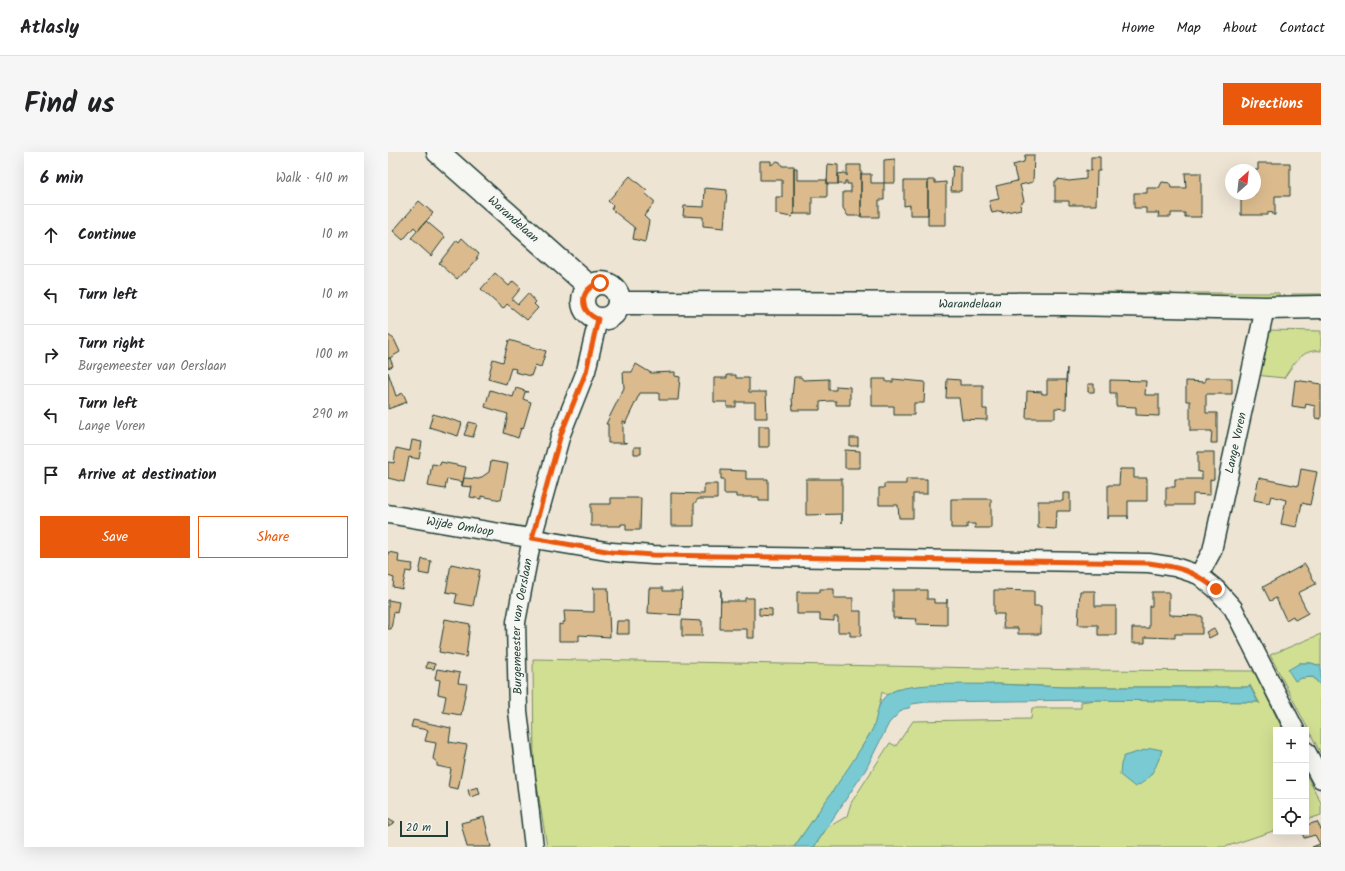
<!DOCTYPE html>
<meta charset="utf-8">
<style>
:root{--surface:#fff;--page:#f6f6f6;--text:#202124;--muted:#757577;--line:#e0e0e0;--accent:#ea580c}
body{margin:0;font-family:Kalam,sans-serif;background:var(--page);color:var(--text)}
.controls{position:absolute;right:12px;bottom:12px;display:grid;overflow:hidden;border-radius:0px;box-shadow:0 4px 16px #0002}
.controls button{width:36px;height:36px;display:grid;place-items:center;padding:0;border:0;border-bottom:1px solid var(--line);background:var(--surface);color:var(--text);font:20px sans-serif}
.compass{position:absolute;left:837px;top:12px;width:36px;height:36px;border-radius:50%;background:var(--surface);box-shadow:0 4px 16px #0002;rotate:27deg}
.scale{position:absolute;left:12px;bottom:10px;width:48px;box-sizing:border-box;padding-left:4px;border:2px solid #1f3d34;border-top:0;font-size:11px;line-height:14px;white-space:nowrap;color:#1f3d34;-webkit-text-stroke:3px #f6f6f2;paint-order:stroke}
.stop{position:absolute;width:12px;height:12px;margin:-9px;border:3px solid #ea580c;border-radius:50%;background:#fff}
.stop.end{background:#ea580c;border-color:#fff;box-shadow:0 1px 4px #0008}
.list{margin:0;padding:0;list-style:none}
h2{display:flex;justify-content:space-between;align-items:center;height:52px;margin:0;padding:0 16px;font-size:17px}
h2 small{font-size:13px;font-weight:400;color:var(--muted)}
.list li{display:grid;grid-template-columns:26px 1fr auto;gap:12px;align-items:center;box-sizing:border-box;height:60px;padding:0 16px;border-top:1px solid var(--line)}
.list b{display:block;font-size:15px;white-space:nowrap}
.list p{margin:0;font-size:13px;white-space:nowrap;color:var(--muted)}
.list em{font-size:13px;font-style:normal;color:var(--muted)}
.actions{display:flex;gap:8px;padding:12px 16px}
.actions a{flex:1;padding:9px 0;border:1px solid var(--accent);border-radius:0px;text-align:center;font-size:14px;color:var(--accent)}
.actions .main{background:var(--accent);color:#fff}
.icon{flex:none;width:22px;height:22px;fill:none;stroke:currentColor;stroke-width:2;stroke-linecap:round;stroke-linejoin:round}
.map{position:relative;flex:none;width:933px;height:695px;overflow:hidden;border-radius:0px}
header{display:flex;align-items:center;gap:24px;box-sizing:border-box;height:56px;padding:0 20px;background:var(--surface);border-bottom:1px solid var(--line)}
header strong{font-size:19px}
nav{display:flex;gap:22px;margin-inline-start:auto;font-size:14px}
.intro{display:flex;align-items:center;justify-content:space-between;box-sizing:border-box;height:96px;padding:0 24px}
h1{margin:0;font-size:28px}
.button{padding:10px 18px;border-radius:0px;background:var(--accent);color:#fff;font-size:14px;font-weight:700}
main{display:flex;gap:24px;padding:0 24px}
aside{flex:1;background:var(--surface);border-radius:0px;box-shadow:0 4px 16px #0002}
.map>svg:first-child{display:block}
</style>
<header>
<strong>Atlasly</strong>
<nav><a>Home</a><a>Map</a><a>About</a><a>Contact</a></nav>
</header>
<div class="intro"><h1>Find us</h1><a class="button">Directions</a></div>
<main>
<aside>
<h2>6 min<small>Walk · 410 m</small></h2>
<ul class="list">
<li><svg class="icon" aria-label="ahead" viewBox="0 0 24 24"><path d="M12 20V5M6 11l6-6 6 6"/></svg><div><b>Continue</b></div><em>10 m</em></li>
<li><svg class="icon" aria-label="left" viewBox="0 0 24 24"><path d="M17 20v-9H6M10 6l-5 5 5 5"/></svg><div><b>Turn left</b></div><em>10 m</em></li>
<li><svg class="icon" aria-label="right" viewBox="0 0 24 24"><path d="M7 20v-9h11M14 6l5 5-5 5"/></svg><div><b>Turn right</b><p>Burgemeester van Oerslaan</p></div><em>100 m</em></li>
<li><svg class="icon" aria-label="left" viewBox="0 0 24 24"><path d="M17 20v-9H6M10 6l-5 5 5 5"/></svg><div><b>Turn left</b><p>Lange Voren</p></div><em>290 m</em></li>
<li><svg class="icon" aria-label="arrive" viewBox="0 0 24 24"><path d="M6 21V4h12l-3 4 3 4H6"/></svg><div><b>Arrive at destination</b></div></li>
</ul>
<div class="actions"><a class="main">Save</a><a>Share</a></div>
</aside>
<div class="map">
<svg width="933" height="695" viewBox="0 0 933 695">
<rect width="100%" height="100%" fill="#eee4d4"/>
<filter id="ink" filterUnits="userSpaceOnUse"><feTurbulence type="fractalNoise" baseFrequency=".025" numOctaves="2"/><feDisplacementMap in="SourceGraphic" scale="8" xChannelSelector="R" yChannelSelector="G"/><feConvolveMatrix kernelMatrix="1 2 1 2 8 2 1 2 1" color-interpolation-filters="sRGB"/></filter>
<g filter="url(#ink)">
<path fill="#d1df93" stroke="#788e64" d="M 710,140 L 784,141 L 784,146 L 711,146 Z
M 799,141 L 891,141 L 891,147 L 799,146 Z
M 904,142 L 933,142 L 933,150 L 904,148 Z
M 878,178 L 933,179 L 933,199 C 914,196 905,213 896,226 L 867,223 Z
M 933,482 L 933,514 L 923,511 L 911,511 L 914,526 L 925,525 L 933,534 L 933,602 L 882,503 Z
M 145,507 L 694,518 L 866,519 L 895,578 L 888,578 L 888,678 L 837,695 L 426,695 L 439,676 L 459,664 L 463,651 L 502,591 L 508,594 L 525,569 L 643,567 L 644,556 L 693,556 L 693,550 L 707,548 L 870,550 L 872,552 L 862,533 L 862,535 L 676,535 L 609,532 L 508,538 L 499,543 L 494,540 L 487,573 L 464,612 L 406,695 L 159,695 L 146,615 Z
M 918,622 L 933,651 L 933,663 L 918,668 Z"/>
<path fill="#79cad3" stroke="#559293" d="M 912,511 L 923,511 L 933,514 L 933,534 L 925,525 L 914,526 L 907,529 L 900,518 Z
M 609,532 L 676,535 L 862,535 L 870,550 L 707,548 L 538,550 L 524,552 L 521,556 L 515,557 L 501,571 L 478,617 L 426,695 L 406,695 C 432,657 459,620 483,580 C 490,569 487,551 500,542 C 518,529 584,533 609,532 Z
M 764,596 L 774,598 C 769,614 763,628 747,635 L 732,623 L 733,612 L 736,604 Z"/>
<path fill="#dbbb8e" stroke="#1f3d34" d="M 637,3 L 646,3 L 645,30 L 632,33 L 636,49 L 632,52 L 633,57 L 614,61 L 614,59 L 604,61 L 601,49 L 611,47 L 608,34 L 629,29 L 625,13 L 636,10 Z
M 703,5 L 712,5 L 712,19 L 709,19 L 708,53 L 681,53 L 681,49 L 667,49 L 667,29 L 670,29 L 670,27 L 681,29 L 698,27 L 698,18 L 703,19 Z
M 507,7 L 507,31 L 496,31 L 496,8 Z
M 372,9 L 383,9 L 383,13 L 389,9 L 392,10 L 394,14 L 406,14 L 406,62 L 403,65 L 388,62 L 388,45 L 394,45 L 394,28 L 372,28 Z
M 870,11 L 902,11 L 902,44 L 887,44 L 887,63 L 885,63 L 885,61 L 880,60 L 880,63 L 853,63 L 853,43 L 867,42 L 867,18 L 870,18 Z
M 440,12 L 450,13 L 450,32 L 439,32 Z
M 459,13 L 473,13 L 473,64 L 460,64 L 455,56 L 455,40 L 463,40 L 463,32 L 459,32 L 459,29 L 457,29 L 457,32 L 450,32 L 450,22 L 457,21 L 459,24 Z
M 565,14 L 573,15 L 573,39 L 563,39 Z
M 406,16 L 409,16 L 409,28 L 439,28 L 439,45 L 424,45 L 424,62 L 406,62 Z
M 797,21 L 813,21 L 813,65 L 797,65 L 797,61 L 783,61 L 783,65 L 770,65 L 771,61 L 758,61 L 758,56 L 746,56 L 746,41 L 759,41 L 759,36 L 771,36 L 774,30 L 782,31 L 783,36 L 798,36 Z
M 473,22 L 483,22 L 483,31 L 496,31 L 496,48 L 491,48 L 491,65 L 473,65 Z
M 242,24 L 259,39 L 257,41 L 267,50 L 256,64 L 261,69 L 257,90 L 245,87 L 247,76 L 223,57 L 225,54 L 220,49 Z
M 540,28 L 547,28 L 547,31 L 558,30 L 558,73 L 540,73 Z
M 516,29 L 540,29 L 540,63 L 522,63 L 522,53 L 516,54 Z
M 317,36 L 339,38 L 336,76 L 315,74 L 315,65 L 295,64 L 296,54 L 316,55 Z
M 31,49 L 45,61 L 30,79 L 26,75 L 15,88 L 5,79 Z
M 38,69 L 57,85 L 43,104 L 23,86 Z
M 74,86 L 91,102 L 88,106 L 90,106 L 77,121 L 76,119 L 69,127 L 51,111 L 69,88 L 71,90 Z
M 107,121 L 121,134 L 125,129 L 133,136 L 124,147 L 130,152 L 140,141 L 148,150 L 146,152 L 150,156 L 139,168 L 119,152 L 115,157 L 93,137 Z
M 0,183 L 6,187 L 12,200 L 0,207 Z
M 121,188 L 158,199 L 153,215 L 147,213 L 143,224 L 127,220 L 128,217 L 123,216 L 118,232 L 100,227 L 105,207 L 115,210 Z
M 2,206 L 5,214 L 0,216 L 0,207 Z
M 248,212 L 263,221 L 287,220 L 287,224 L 292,225 L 290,248 L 271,248 L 271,241 L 252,241 L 237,272 L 238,270 L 235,269 L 235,290 L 239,291 L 220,291 L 220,272 L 218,272 L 236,236 L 235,220 L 244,220 Z
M 679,216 L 678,257 L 667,256 L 667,266 L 638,266 L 639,239 L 654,240 L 654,242 L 659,242 L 659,228 L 678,228 Z
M 0,220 L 8,244 L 15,241 L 19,250 L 0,257 Z
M 339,223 L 348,223 L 348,226 L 361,226 L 361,240 L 378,240 L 379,266 L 367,266 L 367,250 L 348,250 L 348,255 L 339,255 L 339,250 L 326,250 L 326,226 L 339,226 Z
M 406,225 L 413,225 L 415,228 L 441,227 L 441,238 L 448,238 L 448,234 L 462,235 L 462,253 L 448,253 L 448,249 L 441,249 L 432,250 L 432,258 L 405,258 L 404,246 Z
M 817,226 L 844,226 L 844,242 L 818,242 L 818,261 L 829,261 L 829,291 L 823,291 L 824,279 L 802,279 L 802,249 L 798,249 L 798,229 L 817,230 Z
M 484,227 L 498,227 L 498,230 L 505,230 L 505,227 L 537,230 L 536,251 L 526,251 L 526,263 L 506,263 L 506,254 L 484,254 Z
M 559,227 L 572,228 L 572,233 L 595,233 L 595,257 L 599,257 L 599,268 L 574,267 L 571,246 L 558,246 Z
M 722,228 L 758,229 L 757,243 L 771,243 L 771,264 L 748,263 L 748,255 L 728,254 L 728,241 L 722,241 Z
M 907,228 L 933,232 L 933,267 L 927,266 L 927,254 L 918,252 L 917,256 L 904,254 Z
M 700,232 L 706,232 L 706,240 L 700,240 Z
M 128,236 L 140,240 L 137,240 L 135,247 L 143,250 L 135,277 L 133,276 L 130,286 L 116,281 L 120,262 L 97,255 L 102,238 L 125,245 Z
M 45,262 L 74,271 L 70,284 L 41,275 Z
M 81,270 L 89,272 L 85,285 L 76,283 Z
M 371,274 L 381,274 L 381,295 L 371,295 Z
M 462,286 L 470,286 L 470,294 L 462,294 Z
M 24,288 L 34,290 L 31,307 L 21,305 L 16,330 L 0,326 L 0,310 L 6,311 L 8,296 L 22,299 Z
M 246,295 L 253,295 L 253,302 L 246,302 Z
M 457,298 L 472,299 L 472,316 L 457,316 Z
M 810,300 L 826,300 L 826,327 L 822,328 L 822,343 L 805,342 L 805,353 L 778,353 L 778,335 L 787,335 L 787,327 L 814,327 L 814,320 L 810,320 Z
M 103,309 L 120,312 L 113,348 L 93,344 L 93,347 L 82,345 L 84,335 L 74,334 L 76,326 L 91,327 L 101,320 Z
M 53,310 L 78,315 L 74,334 L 74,330 L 59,327 L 57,337 L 40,334 L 44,312 L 52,313 Z
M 732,317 L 746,317 L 746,326 L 759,326 L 759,349 L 740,349 L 740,367 L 740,364 L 721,364 L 720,367 L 720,333 L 731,333 Z
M 913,317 L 929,320 L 922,353 L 914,351 L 909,375 L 893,372 L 898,348 L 883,344 L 881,351 L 866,348 L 871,326 L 910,334 Z
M 333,318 L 358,319 L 358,327 L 380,327 L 380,349 L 371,349 L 371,345 L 348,345 L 348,342 L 336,342 L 336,327 L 333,327 Z
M 418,327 L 454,327 L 454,371 L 454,362 L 418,363 Z
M 518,327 L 539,327 L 539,342 L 525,342 L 525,366 L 511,366 L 510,353 L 491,353 L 491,336 L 496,336 L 496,332 L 518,332 Z
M 316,332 L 329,332 L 329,347 L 310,347 L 306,352 L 306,374 L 283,374 L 283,341 L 316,342 Z
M 675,341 L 682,341 L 682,359 L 669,359 L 668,377 L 650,376 L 650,349 L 675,349 Z
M 223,346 L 253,346 L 252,378 L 238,378 L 238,372 L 233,372 L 233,374 L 203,374 L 203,352 L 223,352 Z
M 563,347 L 603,347 L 603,376 L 587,376 L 587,372 L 579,372 L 579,376 L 563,376 Z
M 0,400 L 11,402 L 10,410 L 25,412 L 23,420 L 18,419 L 14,437 L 5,435 L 6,426 L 0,424 Z
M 34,407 L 43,409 L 41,423 L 31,421 Z
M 63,412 L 92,418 L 85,454 L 67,451 L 69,442 L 58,440 Z
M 917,412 L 928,432 L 910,441 L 920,461 L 907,468 L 905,464 L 898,468 L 888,446 L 882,449 L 875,435 Z
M 204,436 L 220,436 L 222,485 L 191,483 L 191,489 L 171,489 L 171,472 L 175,473 L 175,470 L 177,470 L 176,459 L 206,460 L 206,436 Z
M 261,436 L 275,436 L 275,439 L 294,439 L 294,436 L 293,463 L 260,461 Z
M 333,437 L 333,449 L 357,449 L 357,446 L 366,446 L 366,486 L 359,486 L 359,477 L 332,477 Z
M 432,437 L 446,437 L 446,446 L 465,446 L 465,459 L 473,459 L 473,484 L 462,484 L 462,480 L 450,480 L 450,465 L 446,465 L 446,469 L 432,468 L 432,462 L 409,462 L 409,440 L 432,440 Z
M 505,438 L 539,438 L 539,447 L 546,447 L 546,451 L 559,451 L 559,447 L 559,473 L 528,472 L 529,467 L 505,466 Z
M 606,438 L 646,439 L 646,454 L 653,454 L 653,482 L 630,482 L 630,476 L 615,476 L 616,462 L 606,462 Z
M 692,439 L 707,439 L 707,454 L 728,454 L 728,483 L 710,483 L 710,473 L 690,473 Z
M 764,440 L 781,440 L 781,463 L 814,464 L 814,482 L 787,482 L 787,486 L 757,485 L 757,491 L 744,491 L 744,476 L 761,476 L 761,454 L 764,454 Z
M 0,448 L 11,450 L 9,461 L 6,460 L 3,477 L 0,477 Z
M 371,456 L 384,457 L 384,464 L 371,463 Z
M 57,467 L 82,472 L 78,505 L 51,500 Z
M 294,468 L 314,469 L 314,484 L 294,484 Z
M 229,469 L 241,469 L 241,482 L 228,482 Z
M 826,476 L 829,482 L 821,486 L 818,480 Z
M 39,510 L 47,512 L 46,517 L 38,516 Z
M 49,517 L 72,521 L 70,531 L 79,532 L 73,563 L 55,560 L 58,544 L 50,542 L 52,528 L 47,527 Z
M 25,568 L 63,576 L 61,590 L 79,593 L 70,637 L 60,635 L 63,617 L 49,614 L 49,610 L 45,607 L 48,591 L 37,589 L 40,578 L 23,575 Z
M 90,635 L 92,642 L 82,645 L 80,638 Z
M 96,665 L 103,695 L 79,695 L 73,671 Z
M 0,667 L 7,671 L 0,675 Z
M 929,670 L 933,677 L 933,695 L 924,695 L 932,692 L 927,683 L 916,686 L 914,680 L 918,680 L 918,673 Z"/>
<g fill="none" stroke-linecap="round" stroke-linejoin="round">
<defs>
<g id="street">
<path id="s1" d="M 0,362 L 224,400 L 265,403 L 761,411 L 787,415 L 811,423 L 828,437 L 845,456 L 907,578"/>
<path id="s2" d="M 811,423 L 824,399 L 877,156"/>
<path d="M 918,599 L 933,627"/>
<path id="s3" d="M 146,695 L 130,559 L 128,470 L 144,386 L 173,282 L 198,219 L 210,167"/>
</g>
<g id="secondary">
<path id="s4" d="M 50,0 L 202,135"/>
<circle cx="213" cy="149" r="18"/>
<path id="s5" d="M 231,151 L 681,152 L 877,156 L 933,155"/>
</g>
</defs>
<use href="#street" stroke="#1f3d34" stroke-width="21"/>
<use href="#secondary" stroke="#1f3d34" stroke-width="25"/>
<use href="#street" stroke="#f6f6f2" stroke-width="18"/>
<use href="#secondary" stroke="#f6f6f2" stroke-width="22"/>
</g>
</g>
<g fill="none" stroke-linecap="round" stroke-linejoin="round" filter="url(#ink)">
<path stroke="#ea580c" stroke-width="5" d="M 212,131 C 191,136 190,160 210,167 L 198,220 L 173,282 L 144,386 L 224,400 L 265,403 L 761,411 C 791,415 804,418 828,437"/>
</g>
<g text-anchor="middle" stroke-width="3" stroke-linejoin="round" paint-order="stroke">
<g font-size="12" fill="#1f3d34" stroke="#f6f6f2">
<text dy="4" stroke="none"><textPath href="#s4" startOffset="101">Warandelaan</textPath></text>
<text dy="4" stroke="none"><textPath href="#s5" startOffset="351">Warandelaan</textPath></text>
<text dy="4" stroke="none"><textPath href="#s2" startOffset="138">Lange Voren</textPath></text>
<text dy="4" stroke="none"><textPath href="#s1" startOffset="73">Wijde Omloop</textPath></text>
<text dy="4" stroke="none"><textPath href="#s3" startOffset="222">Burgemeester van Oerslaan</textPath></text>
</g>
</g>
</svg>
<div class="controls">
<button>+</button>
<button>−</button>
<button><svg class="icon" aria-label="locate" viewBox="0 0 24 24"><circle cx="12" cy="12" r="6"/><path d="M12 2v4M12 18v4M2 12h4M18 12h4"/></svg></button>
</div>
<svg class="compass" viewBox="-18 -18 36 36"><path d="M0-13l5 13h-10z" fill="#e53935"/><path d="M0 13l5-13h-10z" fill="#757577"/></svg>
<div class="scale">20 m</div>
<div class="stop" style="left:212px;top:131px"></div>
<div class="stop end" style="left:828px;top:437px"></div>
</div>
</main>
